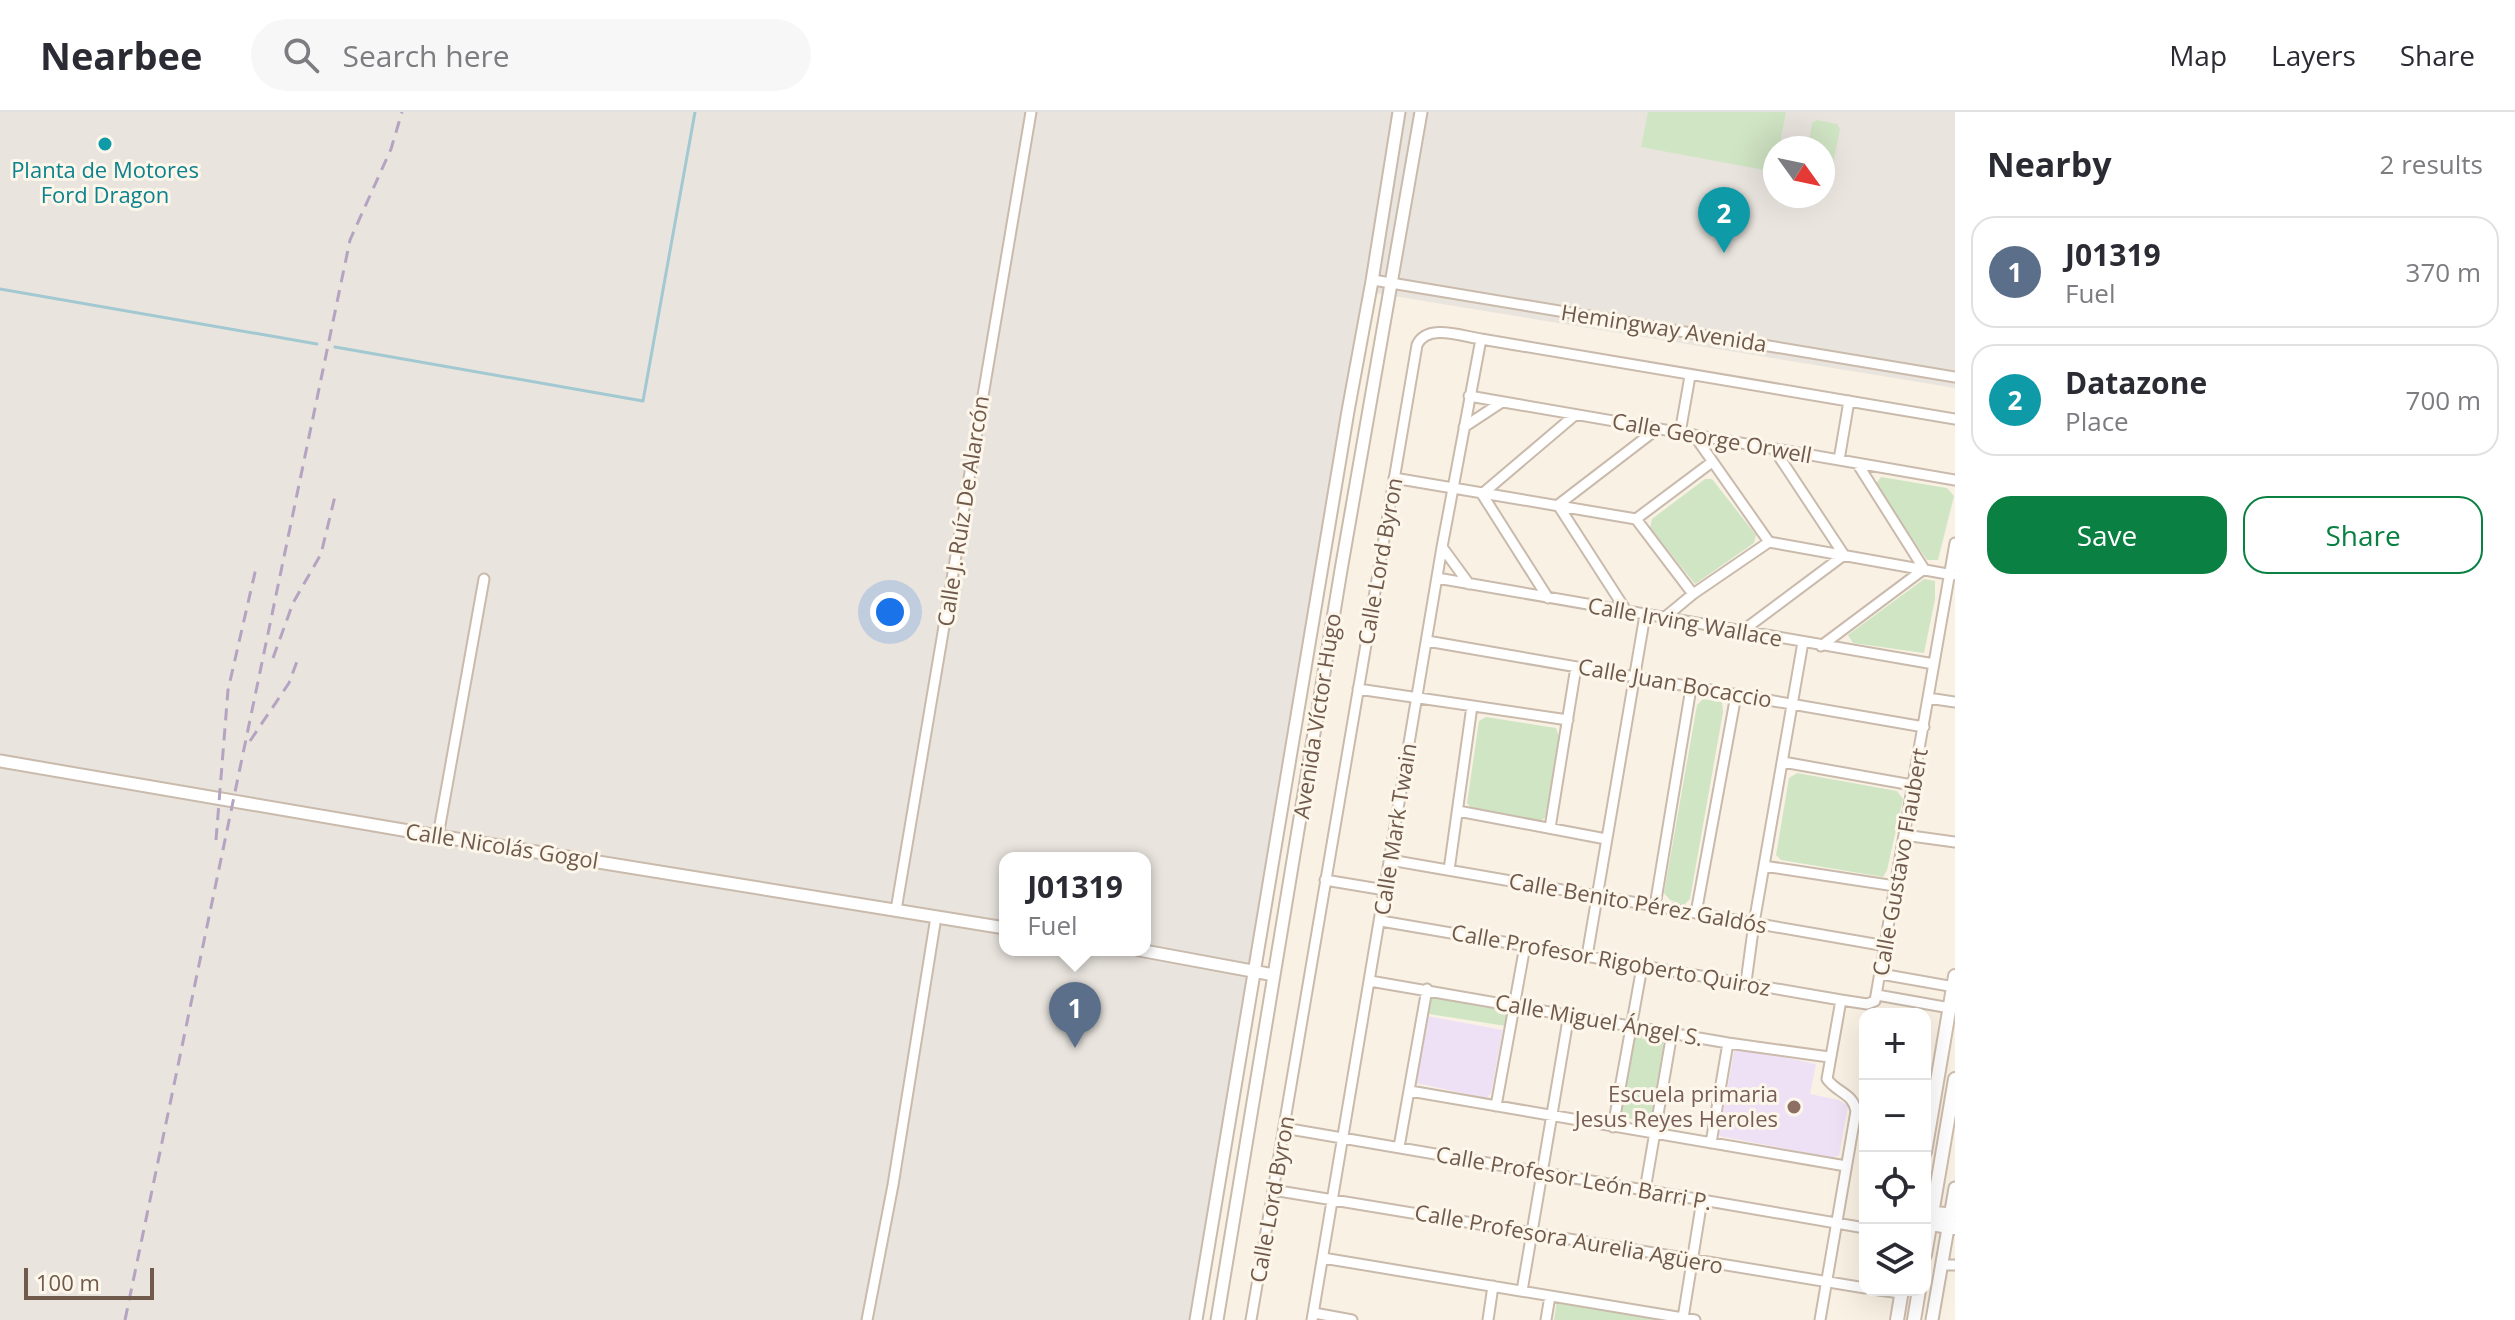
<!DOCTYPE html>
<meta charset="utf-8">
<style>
:root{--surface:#fff;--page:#f7f7f7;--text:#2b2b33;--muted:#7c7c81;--line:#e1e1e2;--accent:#0b8043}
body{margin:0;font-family:"Open Sans",sans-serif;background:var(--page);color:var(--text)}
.controls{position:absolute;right:24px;bottom:24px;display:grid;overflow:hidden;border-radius:16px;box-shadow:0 8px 32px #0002}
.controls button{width:72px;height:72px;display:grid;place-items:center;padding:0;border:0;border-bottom:2px solid var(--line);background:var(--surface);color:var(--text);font:40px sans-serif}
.compass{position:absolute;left:1763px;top:24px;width:72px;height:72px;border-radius:50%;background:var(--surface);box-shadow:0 8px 32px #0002;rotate:123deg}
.scale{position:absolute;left:24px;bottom:20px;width:130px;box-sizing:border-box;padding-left:8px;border:4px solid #6f5a4c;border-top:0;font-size:22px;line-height:28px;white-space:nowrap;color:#6f5a4c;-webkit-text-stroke:6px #fdf6ea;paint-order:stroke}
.you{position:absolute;left:890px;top:500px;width:28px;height:28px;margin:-20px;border:6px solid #fff;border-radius:50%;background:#1a73e8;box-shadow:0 0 0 12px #1a73e833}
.badge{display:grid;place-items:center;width:52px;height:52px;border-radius:50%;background:var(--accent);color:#fff;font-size:26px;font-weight:700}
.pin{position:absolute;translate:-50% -66px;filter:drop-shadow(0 2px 4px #0008)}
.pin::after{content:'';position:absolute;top:42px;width:28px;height:24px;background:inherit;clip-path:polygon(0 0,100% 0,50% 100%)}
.popup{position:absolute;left:999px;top:740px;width:152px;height:104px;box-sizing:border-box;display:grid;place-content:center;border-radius:16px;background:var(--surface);filter:drop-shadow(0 2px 6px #0005);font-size:26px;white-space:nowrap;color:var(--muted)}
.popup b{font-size:30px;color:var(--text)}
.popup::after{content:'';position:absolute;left:50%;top:100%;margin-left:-16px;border:16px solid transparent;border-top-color:var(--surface)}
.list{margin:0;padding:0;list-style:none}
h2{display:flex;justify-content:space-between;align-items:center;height:104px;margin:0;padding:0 32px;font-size:34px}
h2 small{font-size:26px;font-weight:400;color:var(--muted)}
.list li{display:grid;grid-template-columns:52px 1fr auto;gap:24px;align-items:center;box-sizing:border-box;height:112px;margin:0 16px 16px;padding:0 16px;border:2px solid var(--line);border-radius:24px}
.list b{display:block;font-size:30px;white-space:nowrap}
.list p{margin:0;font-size:26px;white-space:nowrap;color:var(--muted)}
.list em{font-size:26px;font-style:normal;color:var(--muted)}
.actions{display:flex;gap:16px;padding:24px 32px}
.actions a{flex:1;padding:18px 0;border:2px solid var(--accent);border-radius:24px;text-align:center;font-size:28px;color:var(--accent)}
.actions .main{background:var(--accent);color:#fff}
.icon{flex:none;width:44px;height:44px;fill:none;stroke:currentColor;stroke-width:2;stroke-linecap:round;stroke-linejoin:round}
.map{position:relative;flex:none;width:1955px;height:1208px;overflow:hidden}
header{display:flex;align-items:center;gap:48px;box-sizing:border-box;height:112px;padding:0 40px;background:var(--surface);border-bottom:2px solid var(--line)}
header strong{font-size:38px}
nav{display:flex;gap:44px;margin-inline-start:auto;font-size:28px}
.search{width:560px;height:72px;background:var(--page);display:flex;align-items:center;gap:20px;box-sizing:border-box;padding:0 28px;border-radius:44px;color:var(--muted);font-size:30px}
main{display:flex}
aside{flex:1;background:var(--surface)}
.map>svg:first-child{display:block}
</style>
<header>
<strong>Nearbee</strong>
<div class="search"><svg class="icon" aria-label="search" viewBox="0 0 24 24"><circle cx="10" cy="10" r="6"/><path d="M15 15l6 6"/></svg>Search here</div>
<nav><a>Map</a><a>Layers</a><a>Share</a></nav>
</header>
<main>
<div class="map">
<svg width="1955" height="1208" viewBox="0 0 1955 1208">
<rect width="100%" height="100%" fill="#f9f2e4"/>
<path fill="#e9e4de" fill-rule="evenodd" d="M 0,0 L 1955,0 L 1955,276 L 1363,179 L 1197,1208 L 0,1208 ZM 1775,36 L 1823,36 L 1823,84 L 1775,84 ZM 1005,746 L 1145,746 L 1145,838 L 1005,838 Z"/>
<path fill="#efe1f5" d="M 1427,904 L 1503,918 L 1491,981 L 1488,985 L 1485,986 L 1416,971 L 1414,968 Z
M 1739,936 L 1816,952 L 1810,982 L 1839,988 L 1848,994 L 1839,1043 L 1833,1046 L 1719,1024 L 1734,939 Z"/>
<path fill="#d0e5c4" d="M 1648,0 L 1786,0 L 1779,36 L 1775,36 L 1775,60 L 1641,35 Z
M 1817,8 L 1837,12 L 1840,17 L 1829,73 L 1826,77 L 1823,76 L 1823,36 L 1808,36 L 1812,11 Z
M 1881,365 L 1947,376 L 1954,384 L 1938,448 L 1927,448 L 1875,373 Z
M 1705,367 L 1712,367 L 1756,423 L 1754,431 L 1695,472 L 1650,416 L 1652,407 Z
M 1924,467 L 1935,469 L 1935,487 L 1924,541 L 1853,531 L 1848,523 Z
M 1703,587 L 1722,590 L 1723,600 L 1690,787 L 1684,793 L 1670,788 L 1664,781 L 1697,593 Z
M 1486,605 L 1556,616 L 1560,627 L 1545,706 L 1540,709 L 1470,695 L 1467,691 L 1479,609 Z
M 1797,661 L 1897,679 L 1903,687 L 1887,758 L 1883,765 L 1781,748 L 1776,743 L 1789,666 Z
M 1432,882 L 1509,894 L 1506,914 L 1429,902 Z
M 1640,922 L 1660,923 L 1664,930 L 1652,1009 L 1645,1010 L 1624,1005 L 1621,999 L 1634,925 Z
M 1557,1188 L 1669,1208 L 1554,1208 Z"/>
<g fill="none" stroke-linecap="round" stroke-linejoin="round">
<path stroke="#a2c8d1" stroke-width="3" d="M 0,177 L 317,232
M 335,235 L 643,289 L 695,0"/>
<defs>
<path id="minor" d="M 1373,168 L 1955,265
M 1469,284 L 1955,368
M 1464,315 L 1502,290
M 1680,321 L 1690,264
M 1694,323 L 1769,430 L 1953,463
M 1839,348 L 1849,289
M 1394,366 L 1636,407 L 1693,482
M 1636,407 L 1712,350
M 1442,435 L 1469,472
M 1437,466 L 1934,552
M 1548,486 L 1482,382 L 1575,303
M 1627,500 L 1558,393 L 1657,317
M 1664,506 L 1693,482 L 1769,430
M 1741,520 L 1844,443 L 1774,337
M 1427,529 L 1924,615
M 1821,534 L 1924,457 L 1857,351
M 1358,577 L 1568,608
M 1928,586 L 1955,590
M 1783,650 L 1912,673
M 1458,699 L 1606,727
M 1550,716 L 1576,555
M 1904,723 L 1955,730
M 438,724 L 484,467
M 1390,748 L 1886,834
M 1764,754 L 1895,774
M 1449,758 L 1472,594
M 1325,768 L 1385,778
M 1655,794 L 1691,576
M 896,798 L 1031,0
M 1696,801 L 1736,583
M 1381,809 L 1841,888 L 1867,892 L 1875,889 L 1955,431
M 1587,844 L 1645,503
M 1881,862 L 1955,875
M 1370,869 L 1728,931 L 1829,945
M 1746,870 L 1754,811 L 1803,530
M 1877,883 L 1950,896
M 1410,979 L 1846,1054
M 1496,994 L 1525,834
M 1613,1015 L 1642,855
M 1284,1016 L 1865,1116
M 1711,1031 L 1728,931
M 1399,1035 L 1427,877
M 1273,1078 L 1865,1176
M 1645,1078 L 1672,921
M 1323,1146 L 1695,1208
M 1942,1153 L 1955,1153
M 1878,1178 L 1901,1181
M 1522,1179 L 1569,902
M 1314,1201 L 1352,1208
M 1683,1206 L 1702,1088
M 867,1208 L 893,1073 L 936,805
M 1251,1208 L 1417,233 C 1427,211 1461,224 1481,227 L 1955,307
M 1312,1208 L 1442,435 L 1481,227
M 1488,1208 L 1493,1174
M 1546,1208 L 1550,1184
M 1820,1208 L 1856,999 C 1853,981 1837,981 1827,967 L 1841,888"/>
<path id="tertiary" d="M 0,649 L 438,724 L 1005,816
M 1139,838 L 1274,863
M 1196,1208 L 1348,299 L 1372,169 L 1399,0
M 1217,1208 L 1341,458 L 1421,0
M 1932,1208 L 1955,1076"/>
<path id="secondary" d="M 1925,1040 L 1955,864
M 1926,1100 L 1955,1103
M 1925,1111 L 1955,1116
M 1925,1143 L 1955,967
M 1897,1208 L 1902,1178
M 1914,1208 L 1919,1178"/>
</defs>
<use href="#minor" stroke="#c9baac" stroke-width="13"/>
<use href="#tertiary" stroke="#c9baac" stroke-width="15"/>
<use href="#secondary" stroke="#cebcac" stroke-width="16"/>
<use href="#minor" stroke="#fff" stroke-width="9"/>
<use href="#tertiary" stroke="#fff" stroke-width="11"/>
<use href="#secondary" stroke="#fff" stroke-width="12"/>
<path stroke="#b5a4c1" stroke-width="3" stroke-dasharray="12 8" stroke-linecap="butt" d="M 273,546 L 293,491 L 321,442 L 336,380
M 250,629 L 289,571 L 299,544
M 216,728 L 228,578 L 256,456
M 125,1208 L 350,128 L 391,37 L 402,0"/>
</g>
<circle fill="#0f9aa8" stroke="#fdf6ea" stroke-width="3" cx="105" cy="32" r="8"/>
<circle fill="#8d6e63" stroke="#fdf6ea" stroke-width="3" cx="1794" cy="995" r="8"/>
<g text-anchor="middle" stroke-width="6" stroke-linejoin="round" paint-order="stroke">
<g font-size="22" fill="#0d838f" stroke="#fdf6ea">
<text x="105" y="66">Planta de Motores<tspan x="105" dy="25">Ford Dragon</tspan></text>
</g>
<g font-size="22" fill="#6f5a4c" stroke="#fdf6ea">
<text transform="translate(1664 216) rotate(9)" y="8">Hemingway Avenida</text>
<text transform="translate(1712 326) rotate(10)" y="8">Calle George Orwell</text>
<text transform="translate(963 399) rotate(-81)" y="8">Calle J. Ruíz De Alarcón</text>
<text transform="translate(1380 449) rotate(-80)" y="8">Calle Lord Byron</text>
<text transform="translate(1685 510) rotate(10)" y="8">Calle Irving Wallace</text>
<text transform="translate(1675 571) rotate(10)" y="8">Calle Juan Bocaccio</text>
<text transform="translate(1317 604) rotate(-81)" y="8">Avenida Víctor Hugo</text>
<text transform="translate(1395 717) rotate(-81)" y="8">Calle Mark Twain</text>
<text transform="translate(502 734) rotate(9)" y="8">Calle Nicolás Gogol</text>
<text transform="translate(1900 750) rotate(-80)" y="8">Calle Gustavo Flaubert</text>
<text transform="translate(1638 791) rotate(10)" y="8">Calle Benito Pérez Galdós</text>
<text transform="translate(1611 848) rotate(10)" y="8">Calle Profesor Rigoberto Quiroz</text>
<text transform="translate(1599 908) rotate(10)" y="8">Calle Miguel Ángel S.</text>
<text transform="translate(1574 1066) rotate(10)" y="8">Calle Profesor León Barri P.</text>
<text transform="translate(1272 1087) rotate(-80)" y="8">Calle Lord Byron</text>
<text transform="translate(1569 1127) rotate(10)" y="8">Calle Profesora Aurelia Agüero</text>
</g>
<g font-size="22" fill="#785e54" stroke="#fdf6ea" text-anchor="end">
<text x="1778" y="990">Escuela primaria<tspan x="1778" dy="25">Jesus Reyes Heroles</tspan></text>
</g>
</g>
</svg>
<div class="controls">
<button>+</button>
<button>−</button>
<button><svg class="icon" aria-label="locate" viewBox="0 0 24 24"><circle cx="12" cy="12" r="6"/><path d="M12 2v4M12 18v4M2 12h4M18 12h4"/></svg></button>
<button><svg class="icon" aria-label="layers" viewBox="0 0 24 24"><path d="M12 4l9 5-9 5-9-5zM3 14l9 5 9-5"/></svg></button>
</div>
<svg class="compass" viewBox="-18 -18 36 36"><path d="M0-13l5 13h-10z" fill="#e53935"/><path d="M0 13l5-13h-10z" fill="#7c7c81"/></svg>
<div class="scale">100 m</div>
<div class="you"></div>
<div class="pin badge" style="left:1075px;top:936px;background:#5c6f8a">1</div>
<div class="popup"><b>J01319</b>Fuel</div>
<div class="pin badge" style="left:1724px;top:141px;background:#0f9aa8">2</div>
</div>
<aside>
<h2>Nearby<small>2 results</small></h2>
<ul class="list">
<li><span class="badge" style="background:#5c6f8a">1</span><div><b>J01319</b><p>Fuel</p></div><em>370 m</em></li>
<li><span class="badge" style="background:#0f9aa8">2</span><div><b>Datazone</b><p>Place</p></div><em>700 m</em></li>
</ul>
<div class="actions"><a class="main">Save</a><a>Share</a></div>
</aside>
</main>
